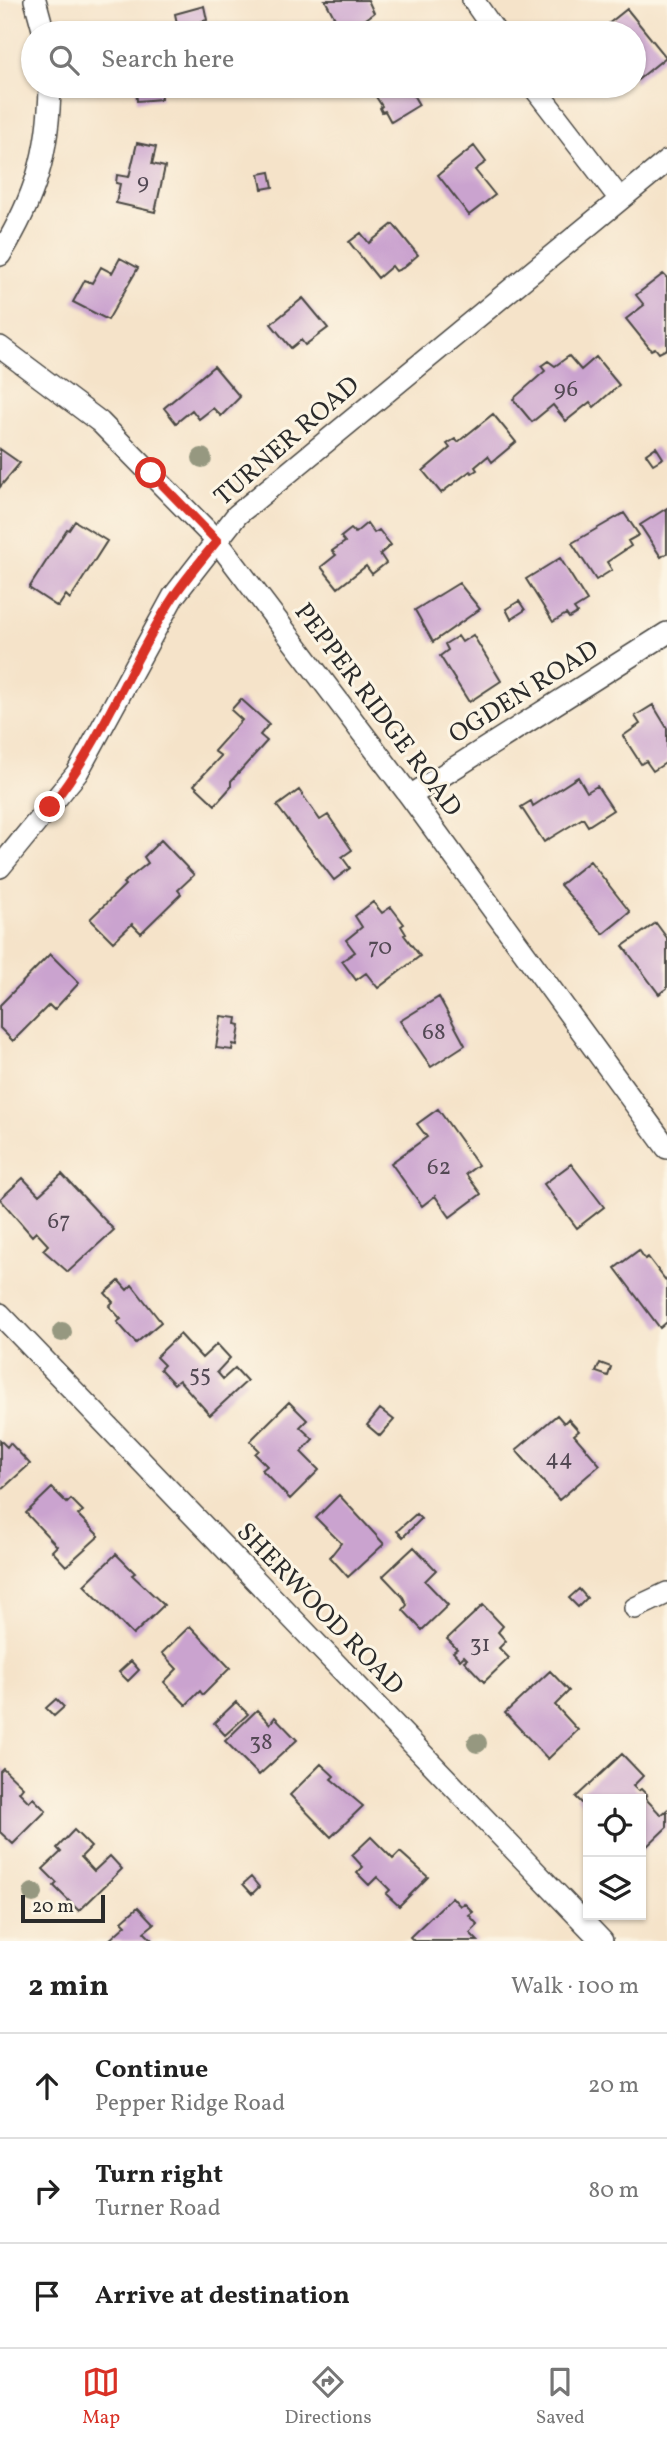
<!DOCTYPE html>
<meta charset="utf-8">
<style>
:root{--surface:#fff;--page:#f6f6f6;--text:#222;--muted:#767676;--line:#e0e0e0;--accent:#d93025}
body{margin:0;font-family:Vollkorn,serif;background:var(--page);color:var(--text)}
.controls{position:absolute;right:21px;bottom:21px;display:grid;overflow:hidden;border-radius:0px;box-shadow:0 2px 5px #0004}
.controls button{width:63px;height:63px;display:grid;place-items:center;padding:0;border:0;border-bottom:2px solid var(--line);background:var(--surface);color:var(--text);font:35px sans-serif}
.scale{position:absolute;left:21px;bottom:18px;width:84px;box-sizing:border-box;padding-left:7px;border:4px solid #2b2b2b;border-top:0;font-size:19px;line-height:24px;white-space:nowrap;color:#2b2b2b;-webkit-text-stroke:5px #fcf5e5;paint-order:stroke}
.stop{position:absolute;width:21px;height:21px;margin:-16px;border:5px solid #d93025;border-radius:50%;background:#fff}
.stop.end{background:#d93025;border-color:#fff;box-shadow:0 2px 7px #0008}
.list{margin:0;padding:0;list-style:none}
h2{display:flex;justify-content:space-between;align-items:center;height:91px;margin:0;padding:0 28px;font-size:30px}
h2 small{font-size:23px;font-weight:400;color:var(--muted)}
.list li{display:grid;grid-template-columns:46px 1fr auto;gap:21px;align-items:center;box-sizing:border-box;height:105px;padding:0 28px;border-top:2px solid var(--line)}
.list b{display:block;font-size:26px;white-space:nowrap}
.list p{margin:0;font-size:23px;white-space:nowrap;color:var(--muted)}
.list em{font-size:23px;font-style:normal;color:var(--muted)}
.icon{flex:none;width:38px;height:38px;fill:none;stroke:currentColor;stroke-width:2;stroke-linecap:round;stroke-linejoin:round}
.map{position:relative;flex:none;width:667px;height:1941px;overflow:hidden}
.search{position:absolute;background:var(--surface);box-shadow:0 2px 5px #0004;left:21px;right:21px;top:21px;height:77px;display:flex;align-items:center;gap:18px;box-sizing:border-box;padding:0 24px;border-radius:38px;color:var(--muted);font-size:26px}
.sheet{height:406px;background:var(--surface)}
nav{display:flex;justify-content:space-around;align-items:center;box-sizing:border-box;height:98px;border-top:2px solid var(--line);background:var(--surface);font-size:19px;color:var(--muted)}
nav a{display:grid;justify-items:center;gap:4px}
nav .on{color:var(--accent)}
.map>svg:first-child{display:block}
</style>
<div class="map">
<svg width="667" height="1941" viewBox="0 0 667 1941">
<rect width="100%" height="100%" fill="#fcf5e5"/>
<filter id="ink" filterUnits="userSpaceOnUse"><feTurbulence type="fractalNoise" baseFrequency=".0143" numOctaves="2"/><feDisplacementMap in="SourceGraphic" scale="14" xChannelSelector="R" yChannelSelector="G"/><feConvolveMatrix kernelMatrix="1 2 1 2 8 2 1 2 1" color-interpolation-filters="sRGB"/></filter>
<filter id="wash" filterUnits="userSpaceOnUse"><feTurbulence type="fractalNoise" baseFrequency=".00686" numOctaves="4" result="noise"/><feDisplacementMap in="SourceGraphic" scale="28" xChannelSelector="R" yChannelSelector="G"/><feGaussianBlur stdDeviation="1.57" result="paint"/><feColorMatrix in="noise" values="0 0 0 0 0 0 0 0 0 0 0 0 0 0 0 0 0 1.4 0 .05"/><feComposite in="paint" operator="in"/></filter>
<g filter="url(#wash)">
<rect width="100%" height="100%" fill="#f5e3c9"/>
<g id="blocks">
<path fill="#caa3cf" d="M 325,0 L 368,0 L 374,13 L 362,22 L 339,26 Z
M 204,6 L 207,20 L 178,28 L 175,14 Z
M 627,9 L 666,57 L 634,83 L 634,33 L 597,33 Z
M 136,86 L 160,86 L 161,99 L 137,101 Z
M 369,86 L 408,86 L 419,105 L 391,122 L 385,111 L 382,112 L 380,108 L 382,106 Z
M 137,143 L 156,147 L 152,164 L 165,167 L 155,212 L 116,203 L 120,184 L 116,183 L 117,175 L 129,177 Z
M 474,146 L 486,162 L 475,170 L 495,195 L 469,215 L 438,175 Z
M 270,172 L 273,187 L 262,189 L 259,174 Z
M 393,224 L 418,255 L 403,268 L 396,271 L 392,266 L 378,278 L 349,242 L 361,233 L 369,243 Z
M 120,258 L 138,268 L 108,320 L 73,302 L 85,280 L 92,283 L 101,267 L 112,273 Z
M 663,274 L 667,278 L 667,349 L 659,353 L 655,348 L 651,350 L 626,319 L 644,305 L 636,295 Z
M 303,298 L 328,328 L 305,345 L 301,340 L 291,348 L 271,324 Z
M 569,356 L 581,370 L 596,357 L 619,385 L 594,407 L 590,402 L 566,421 L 553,405 L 532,422 L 513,399 L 545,371 L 541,366 L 548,361 L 555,366 Z
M 214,366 L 240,397 L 221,416 L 213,408 L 199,419 L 192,410 L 176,423 L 164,408 Z
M 493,414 L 516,442 L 492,462 L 488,456 L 475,467 L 477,470 L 472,473 L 470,471 L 441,493 L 423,471 L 450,448 L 447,444 L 455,439 L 458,442 Z
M 656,447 L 663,458 L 653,464 L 646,454 Z
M 0,449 L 20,463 L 0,487 Z
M 667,508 L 667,553 L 661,557 L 640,525 Z
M 624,513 L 639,535 L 628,541 L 631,546 L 607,562 L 612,570 L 596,580 L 572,543 Z
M 75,521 L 107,541 L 70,599 L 66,595 L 58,607 L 29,588 L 67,529 L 69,530 Z
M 367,523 L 374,533 L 379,530 L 391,545 L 380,554 L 386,563 L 372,574 L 366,566 L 338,588 L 321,567 L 336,555 L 332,551 L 345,542 L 341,537 L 351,529 L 355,533 Z
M 560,558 L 587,601 L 574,609 L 577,613 L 569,618 L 566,614 L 553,622 L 526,579 Z
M 459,583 L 480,609 L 433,642 L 415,610 Z
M 519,601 L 525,610 L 511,619 L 506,609 Z
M 473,635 L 501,681 L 469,702 L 440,656 L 448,650 L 445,644 L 458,636 L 462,642 Z
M 241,699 L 269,724 L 260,735 L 267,741 L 231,781 L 231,787 L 215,805 L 194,785 L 221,756 L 214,751 L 242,720 L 231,710 Z
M 653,705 L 667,728 L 667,762 L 653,771 L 646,761 L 641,764 L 623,736 L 640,724 L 635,716 Z
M 578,777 L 587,792 L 597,786 L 613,810 L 588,826 L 583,818 L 544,842 L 521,807 L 531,801 L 533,806 Z
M 299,790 L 320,820 L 328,815 L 352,850 L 342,857 L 350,868 L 334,880 L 277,806 Z
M 161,840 L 194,875 L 178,890 L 181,894 L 141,933 L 132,924 L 113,942 L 90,919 L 125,885 L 123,883 L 148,863 L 144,857 Z
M 590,861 L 630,912 L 603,934 L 560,885 Z
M 373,902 L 382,913 L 391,907 L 404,924 L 401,926 L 406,934 L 404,935 L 420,956 L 378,988 L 366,973 L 356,980 L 342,961 L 355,952 L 346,940 L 362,927 L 355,916 Z
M 656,923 L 667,938 L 667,988 L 659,994 L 623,946 Z
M 50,954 L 79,983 L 54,1010 L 49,1005 L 13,1041 L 0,1028 L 0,1005 Z
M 439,997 L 465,1045 L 431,1067 L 400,1021 Z
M 221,1016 L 237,1018 L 236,1024 L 240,1025 L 237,1045 L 233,1044 L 232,1050 L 216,1048 Z
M 438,1109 L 478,1165 L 466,1174 L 481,1194 L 450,1217 L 435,1196 L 422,1206 L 391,1163 L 427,1137 L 417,1124 Z
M 571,1164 L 604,1207 L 577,1228 L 544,1184 Z
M 62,1174 L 114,1230 L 68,1272 L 43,1250 L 48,1245 L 36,1232 L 32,1236 L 0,1199 L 23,1178 L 39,1195 Z
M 639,1250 L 645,1259 L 648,1257 L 667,1282 L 667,1322 L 660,1328 L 615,1268 Z
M 119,1281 L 127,1290 L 132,1285 L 161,1322 L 136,1343 L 117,1322 L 121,1319 L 109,1306 L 113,1302 L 105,1293 Z
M 180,1334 L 202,1358 L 217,1344 L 230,1358 L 217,1372 L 223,1379 L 235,1368 L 247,1381 L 210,1415 L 179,1380 L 174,1384 L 160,1369 L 164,1365 L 156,1357 Z
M 600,1363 L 611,1367 L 608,1376 L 596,1372 Z
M 289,1402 L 307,1420 L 300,1427 L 313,1439 L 301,1452 L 319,1470 L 290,1499 L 262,1470 L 267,1466 L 255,1454 L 259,1450 L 250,1441 Z
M 380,1409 L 394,1420 L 380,1436 L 367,1425 Z
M 557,1415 L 564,1423 L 568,1419 L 579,1431 L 574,1435 L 600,1465 L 559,1500 L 516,1450 Z
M 0,1440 L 7,1447 L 10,1443 L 30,1464 L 0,1491 Z
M 52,1488 L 67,1503 L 71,1499 L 83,1511 L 78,1515 L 99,1536 L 66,1566 L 52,1551 L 57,1546 L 26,1513 Z
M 339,1495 L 384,1544 L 348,1577 L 330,1557 L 341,1543 L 316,1518 Z
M 416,1514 L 421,1519 L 403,1537 L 397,1531 Z
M 414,1547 L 436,1570 L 425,1581 L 448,1605 L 422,1630 L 403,1610 L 407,1605 L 403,1597 L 383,1576 Z
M 116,1554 L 135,1573 L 132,1575 L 164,1605 L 133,1635 L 84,1585 Z
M 579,1589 L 587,1598 L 578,1607 L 569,1598 Z
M 483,1605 L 503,1626 L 498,1632 L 506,1641 L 499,1648 L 509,1658 L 484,1682 L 464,1661 L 467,1659 L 464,1656 L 460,1660 L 453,1652 L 457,1649 L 447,1639 Z
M 190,1626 L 230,1668 L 203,1695 L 200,1691 L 186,1705 L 164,1682 L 177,1669 L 162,1653 Z
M 131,1661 L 139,1670 L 128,1681 L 119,1672 Z
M 550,1671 L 569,1691 L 555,1705 L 578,1730 L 548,1759 L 505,1713 Z
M 56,1699 L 64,1707 L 54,1716 L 46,1708 Z
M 236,1702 L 248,1714 L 225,1735 L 214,1723 Z
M 257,1710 L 270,1724 L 275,1717 L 297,1740 L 259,1775 L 225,1741 Z
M 622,1754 L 643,1776 L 633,1786 L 638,1791 L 641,1789 L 647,1795 L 644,1797 L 661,1815 L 667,1810 L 667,1827 L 641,1852 L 641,1799 L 588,1799 L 588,1809 L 576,1797 Z
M 321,1764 L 334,1776 L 331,1779 L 363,1806 L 331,1837 L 290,1795 Z
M 3,1768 L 23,1787 L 19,1792 L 29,1802 L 33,1798 L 46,1811 L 13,1844 L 0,1832 L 0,1771 Z
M 74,1830 L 91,1847 L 81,1857 L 94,1871 L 110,1856 L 122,1869 L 79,1911 L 54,1886 L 57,1883 L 43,1869 L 61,1852 L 57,1848 Z
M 371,1837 L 393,1859 L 400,1852 L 428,1877 L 399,1906 L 386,1894 L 390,1890 L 377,1877 L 369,1885 L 357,1873 L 363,1867 L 352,1855 Z
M 251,1877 L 259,1887 L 252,1894 L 243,1884 Z
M 452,1897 L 460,1906 L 464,1903 L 473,1912 L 469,1915 L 478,1925 L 470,1933 L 478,1941 L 414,1941 L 410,1937 Z
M 138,1907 L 154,1924 L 144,1932 L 153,1941 L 108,1941 L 126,1925 L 122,1921 Z"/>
</g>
</g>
<g filter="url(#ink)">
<use href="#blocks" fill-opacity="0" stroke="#494743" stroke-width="2"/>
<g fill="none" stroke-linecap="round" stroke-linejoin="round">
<defs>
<path id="street" d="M 35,0 L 44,33
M 473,0 L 496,33
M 533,86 L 620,199
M 0,255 C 35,198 49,153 50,86
M 0,347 L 100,422 L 217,541 L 410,796 L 667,1148
M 410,796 L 667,633
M 0,867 L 77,773 L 173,597 L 237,515 L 667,161
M 0,1314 L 602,1941
M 635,1608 L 667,1593"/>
</defs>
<use href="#street" stroke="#494743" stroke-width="24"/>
<use href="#street" stroke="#fff" stroke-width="21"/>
</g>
<g fill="#969880">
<circle cx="202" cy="458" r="10"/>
<circle cx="62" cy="1332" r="10"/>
<circle cx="477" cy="1743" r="10"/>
<circle cx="33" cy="1893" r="10"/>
</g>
</g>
<g fill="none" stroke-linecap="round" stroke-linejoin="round" filter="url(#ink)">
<path stroke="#d93025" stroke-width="9" d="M 50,807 C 104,739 128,666 174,596 C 187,577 202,559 217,541 L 151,473"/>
</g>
<g text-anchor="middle" stroke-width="6" stroke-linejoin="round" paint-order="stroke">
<g font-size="23" fill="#534954">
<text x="143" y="189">9</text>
<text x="566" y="396">96</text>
<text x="380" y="954">70</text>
<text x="434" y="1039">68</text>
<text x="439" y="1174">62</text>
<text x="59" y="1228">67</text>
<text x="200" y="1381">55</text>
<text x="559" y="1465">44</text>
<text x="480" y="1651">31</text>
<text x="261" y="1749">38</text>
</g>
<g font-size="26" fill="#2b2b2b" stroke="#fcf5e5">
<text transform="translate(286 440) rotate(-41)" y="9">TURNER ROAD</text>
<text transform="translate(523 691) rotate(-32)" y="9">OGDEN ROAD</text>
<text transform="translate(379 709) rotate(53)" y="9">PEPPER RIDGE ROAD</text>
<text transform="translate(321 1608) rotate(46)" y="9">SHERWOOD ROAD</text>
</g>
</g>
</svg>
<div class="controls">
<button><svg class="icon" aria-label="locate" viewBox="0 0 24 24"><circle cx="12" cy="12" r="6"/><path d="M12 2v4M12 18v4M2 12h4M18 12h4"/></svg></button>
<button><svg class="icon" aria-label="layers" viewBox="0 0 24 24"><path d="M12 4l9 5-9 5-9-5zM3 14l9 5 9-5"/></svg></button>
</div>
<div class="scale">20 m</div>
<div class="stop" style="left:151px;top:473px"></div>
<div class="stop end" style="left:50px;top:807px"></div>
<div class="search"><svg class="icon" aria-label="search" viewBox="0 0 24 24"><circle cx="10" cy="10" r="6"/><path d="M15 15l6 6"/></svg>Search here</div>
</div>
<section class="sheet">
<h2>2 min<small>Walk · 100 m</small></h2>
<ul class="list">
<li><svg class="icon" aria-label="ahead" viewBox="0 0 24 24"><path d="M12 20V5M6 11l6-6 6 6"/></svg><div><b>Continue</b><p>Pepper Ridge Road</p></div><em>20 m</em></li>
<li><svg class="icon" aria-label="right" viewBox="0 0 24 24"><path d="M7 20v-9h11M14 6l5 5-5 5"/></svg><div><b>Turn right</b><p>Turner Road</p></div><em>80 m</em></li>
<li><svg class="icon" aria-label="arrive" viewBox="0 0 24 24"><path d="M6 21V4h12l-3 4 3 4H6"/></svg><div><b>Arrive at destination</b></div></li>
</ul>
</section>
<nav>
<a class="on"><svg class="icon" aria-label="map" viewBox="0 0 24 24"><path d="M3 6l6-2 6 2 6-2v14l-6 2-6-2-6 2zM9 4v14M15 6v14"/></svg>Map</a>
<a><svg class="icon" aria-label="directions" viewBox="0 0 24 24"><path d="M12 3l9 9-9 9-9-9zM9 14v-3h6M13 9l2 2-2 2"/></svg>Directions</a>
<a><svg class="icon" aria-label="saved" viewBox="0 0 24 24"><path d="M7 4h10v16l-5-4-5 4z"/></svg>Saved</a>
</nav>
